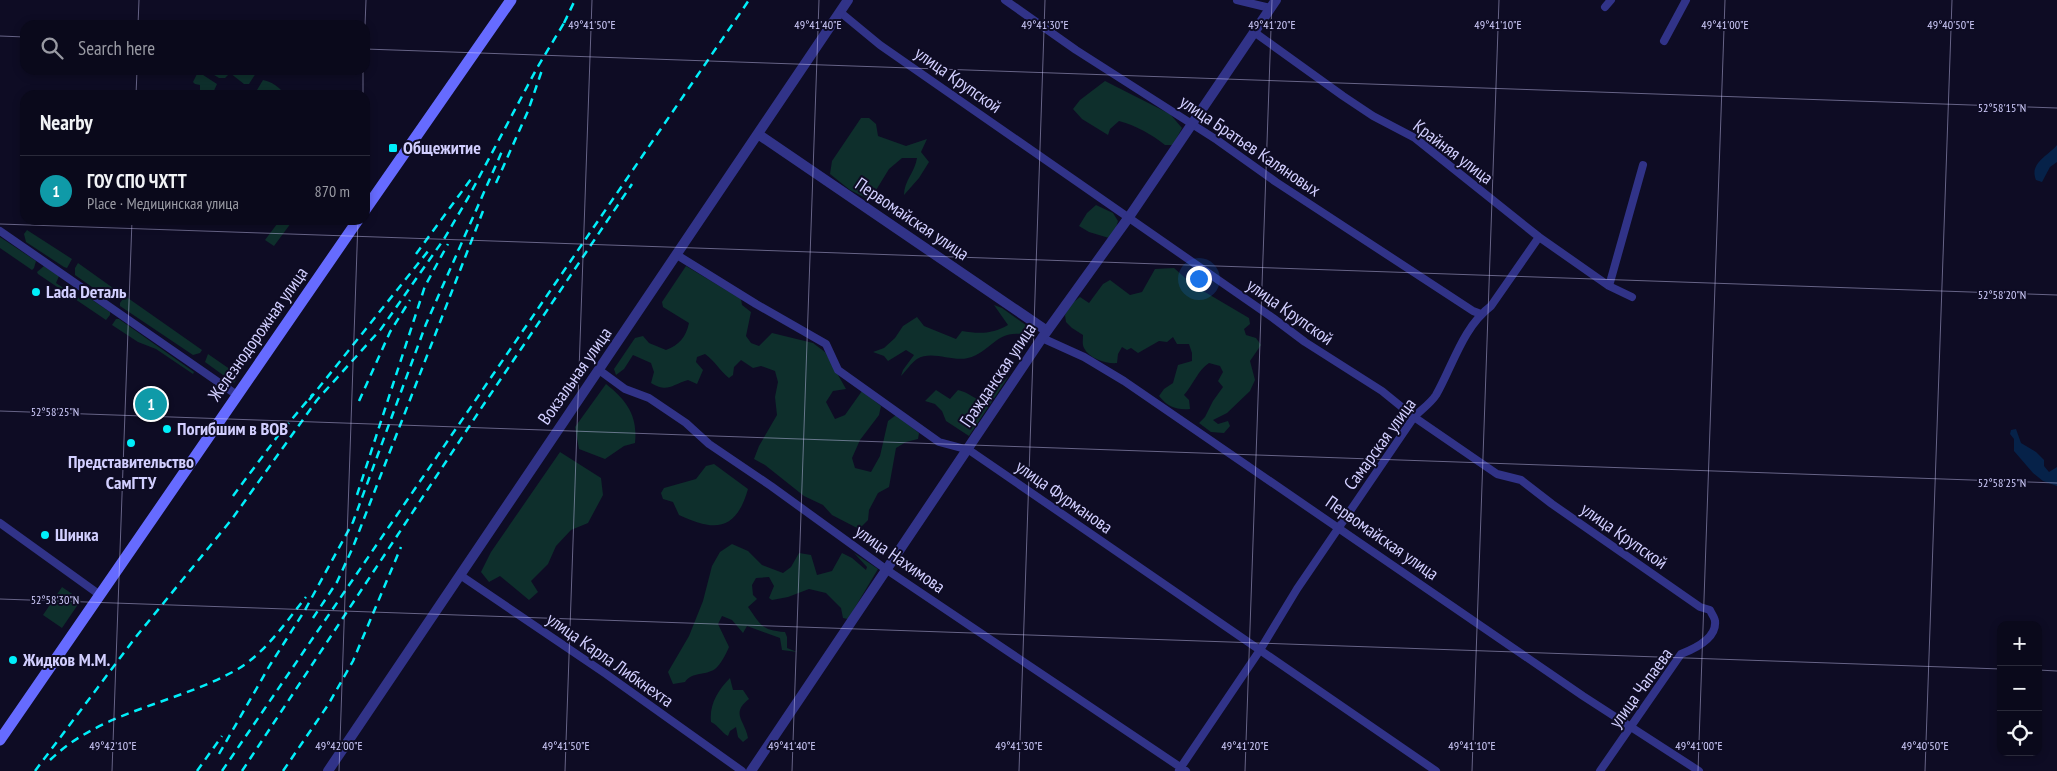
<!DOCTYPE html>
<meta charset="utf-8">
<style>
:root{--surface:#0a091b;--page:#181728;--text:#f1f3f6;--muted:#999aa3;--line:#2a2a3a;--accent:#8c9099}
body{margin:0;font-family:"PT Sans Narrow",sans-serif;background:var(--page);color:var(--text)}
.controls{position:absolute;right:15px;bottom:15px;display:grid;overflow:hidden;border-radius:10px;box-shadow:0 2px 8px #0003}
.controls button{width:45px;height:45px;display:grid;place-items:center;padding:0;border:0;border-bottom:1px solid var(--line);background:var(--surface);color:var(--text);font:25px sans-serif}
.you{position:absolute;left:1198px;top:278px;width:18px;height:18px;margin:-12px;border:4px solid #fff;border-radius:50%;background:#1a73e8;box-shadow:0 0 0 8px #1a73e833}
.badge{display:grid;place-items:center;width:32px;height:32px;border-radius:50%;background:var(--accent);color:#fff;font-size:16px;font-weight:700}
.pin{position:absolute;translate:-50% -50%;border:2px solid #fff;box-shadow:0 1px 5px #0006}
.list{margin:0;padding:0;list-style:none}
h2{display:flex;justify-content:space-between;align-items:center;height:65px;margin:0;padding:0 20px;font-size:21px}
h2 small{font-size:16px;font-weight:400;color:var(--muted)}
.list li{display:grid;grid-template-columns:32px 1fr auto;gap:15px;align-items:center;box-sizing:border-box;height:70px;padding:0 20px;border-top:1px solid var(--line)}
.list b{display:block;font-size:19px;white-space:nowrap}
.list p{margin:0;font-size:16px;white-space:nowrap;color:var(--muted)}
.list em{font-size:16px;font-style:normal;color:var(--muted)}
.icon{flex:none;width:28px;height:28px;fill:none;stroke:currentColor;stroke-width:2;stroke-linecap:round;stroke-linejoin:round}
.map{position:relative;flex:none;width:2057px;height:771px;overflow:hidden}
.search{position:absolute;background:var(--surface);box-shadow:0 2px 8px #0003;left:20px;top:20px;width:350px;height:55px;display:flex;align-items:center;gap:12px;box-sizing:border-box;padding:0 18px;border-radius:15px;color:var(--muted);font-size:19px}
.panel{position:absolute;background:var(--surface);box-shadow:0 2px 8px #0003;left:20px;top:90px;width:350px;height:135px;border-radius:15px}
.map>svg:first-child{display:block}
</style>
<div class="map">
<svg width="2057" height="771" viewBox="0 0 2057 771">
<rect width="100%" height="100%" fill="#0e0c24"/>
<path fill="#0e2f2c" d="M 206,70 L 258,70 L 249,84 L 244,84 L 230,73 L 225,78 L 219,78 Z
M 200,73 L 217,84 L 212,95 L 200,95 L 200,85 L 195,84 L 193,82 L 197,74 Z
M 263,80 C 270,81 282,88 284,95 L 254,95 Z
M 1105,81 L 1170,114 L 1182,128 L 1173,145 L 1165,145 C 1151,134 1137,126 1119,121 L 1110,129 L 1108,135 L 1082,119 L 1073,109 L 1080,100 Z
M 861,118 L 869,118 L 876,124 L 878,136 L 906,146 L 927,139 L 921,152 L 929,162 L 919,178 L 904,195 C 904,181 915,172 917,158 L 902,158 L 889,169 L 870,200 L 850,190 L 830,174 L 832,161 Z
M 1096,205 L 1113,213 L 1118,221 L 1115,231 L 1109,238 L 1089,232 L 1079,226 L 1087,213 Z
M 280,220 L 287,220 L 291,223 L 274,246 L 265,240 Z
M 27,230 L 72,259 L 67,268 L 64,267 L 26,242 L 24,234 Z
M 0,237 L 36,261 L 34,268 L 32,270 L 0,248 Z
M 78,263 L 120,293 L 117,297 L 109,299 L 75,275 L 75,268 Z
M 44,266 L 59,276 L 56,283 L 78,298 L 85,295 L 110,312 L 110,315 L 106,320 L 38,274 L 37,272 Z
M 686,266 L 741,299 L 742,305 L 751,312 L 746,336 L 751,343 L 759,346 L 772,333 L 813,343 L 825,352 L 846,389 L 833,391 L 826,402 L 835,419 L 845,415 L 862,391 L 881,406 L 879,415 L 860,440 L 852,458 L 855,468 L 871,472 L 880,456 L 888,421 L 896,415 L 919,433 L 918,439 L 906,442 L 896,448 L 889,487 L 878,493 L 869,510 L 868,520 L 859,529 L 832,515 L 823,505 L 804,496 L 765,465 L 754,459 L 759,446 L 777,415 L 775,397 L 778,382 L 775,371 L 761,366 L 753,368 L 741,360 L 734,367 L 733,375 L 729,378 C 720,371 715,361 705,354 L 697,357 L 696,362 L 703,370 L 697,384 L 688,380 C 671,385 668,393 651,383 L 654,372 L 651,363 L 633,355 L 624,369 L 616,375 L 614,369 L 635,338 L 643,336 L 649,343 L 666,350 C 679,345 686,337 689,323 L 663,307 L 662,302 Z
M 1174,268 L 1193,285 L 1249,318 L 1250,324 L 1244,329 L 1246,335 L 1256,338 L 1261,345 L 1250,361 L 1255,380 L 1250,391 L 1227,413 L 1213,420 L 1218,424 L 1228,421 L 1230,426 L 1224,433 L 1211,432 L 1199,423 L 1205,417 L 1213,401 L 1223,387 L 1218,381 L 1223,372 L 1220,366 L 1209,363 C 1198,370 1193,385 1184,395 L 1189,400 L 1190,409 C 1176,410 1168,407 1159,396 L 1164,389 L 1173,383 L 1178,365 L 1192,361 L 1192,353 L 1189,344 L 1177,344 L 1173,337 L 1167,342 L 1159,341 L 1138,353 L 1131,348 L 1127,350 L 1122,347 L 1118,354 L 1117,363 C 1107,364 1089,359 1084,348 C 1082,344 1083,340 1083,335 L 1072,328 L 1066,322 L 1065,315 L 1071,304 L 1080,297 L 1089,303 L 1103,284 L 1110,280 L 1130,295 L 1142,292 L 1155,269 Z
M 125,296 L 202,350 L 200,353 L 193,355 L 120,306 L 120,303 Z
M 994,305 L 1002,308 L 1030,328 L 1027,335 C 996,328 992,352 968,358 C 952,362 932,350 917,359 C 911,363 906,371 901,376 L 903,370 L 914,355 L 906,350 L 888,361 L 884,356 L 873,352 L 884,348 L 895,338 L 903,326 L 917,317 L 924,326 L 956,339 L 962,331 C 979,334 993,334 1008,325 Z
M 116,319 L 119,319 L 194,372 L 193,374 L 156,349 L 138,342 L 112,325 Z
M 208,354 L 234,372 L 236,380 L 234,383 L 205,362 Z
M 1009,376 L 969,436 L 946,421 L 942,411 L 935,404 L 925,401 L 936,390 L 950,399 L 958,390 C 970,393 972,398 983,401 Z
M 606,384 C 626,400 638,415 635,443 L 624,446 L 605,459 L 579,449 L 575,427 Z
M 560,452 L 601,478 L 603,495 L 588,523 L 571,530 L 556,546 L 548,564 L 531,581 L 538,592 L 529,600 L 500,576 L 489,582 L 481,572 L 491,552 Z
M 714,464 L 748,489 C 736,531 715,532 679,515 L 673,502 L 663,499 L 661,493 L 664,488 L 696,479 L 706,466 Z
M 732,544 L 748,551 L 762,565 L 783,573 L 791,567 L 799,553 L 811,555 L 817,575 L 832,571 L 842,553 L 852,558 L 866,570 L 867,567 L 854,553 L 878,569 L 848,619 L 843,618 L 841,608 L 826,593 L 809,589 L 788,597 L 772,600 L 769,598 L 774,586 L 769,577 L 756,578 L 752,585 L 753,595 L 757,599 L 748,607 C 761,625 761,630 785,632 L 787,637 L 787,648 L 797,652 L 782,650 L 780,638 L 747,626 L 743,633 L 732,620 L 722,616 L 718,624 L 729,647 C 726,654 721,664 715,669 C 705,676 693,671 685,682 L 673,684 L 668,672 L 689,636 L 703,601 L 712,566 L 720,552 Z
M 62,587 L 81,600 L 62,628 L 43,615 Z
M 730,678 L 733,690 L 743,690 L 749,699 C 730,714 745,720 748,738 L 743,742 L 738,737 L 736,727 L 730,731 L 728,736 C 721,732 719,726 711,722 C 709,705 718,690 730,678 Z"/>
<path fill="#062249" d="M 2057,145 L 2057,162 L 2050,167 L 2042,182 L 2036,180 C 2029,163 2048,156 2057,145 Z
M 2016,429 L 2021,443 L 2036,452 L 2044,460 L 2044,466 L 2049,472 L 2057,467 L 2057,486 L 2043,481 L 2033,473 L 2014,451 L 2014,439 L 2010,434 L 2011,430 Z"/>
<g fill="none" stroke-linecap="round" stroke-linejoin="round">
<path stroke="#313388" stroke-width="8" d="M 1005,0 L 1076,50 L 1217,140 L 1276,182 L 1473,311 L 1481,314
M 1237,0 L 1270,8
M 1605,7 L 1611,0
M 840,12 L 880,45 L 1273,318 L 1305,342 L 1382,391 L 1414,417 L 1497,474 L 1521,480 L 1552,504 L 1700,607 L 1710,610 C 1711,613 1715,618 1715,621 C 1717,639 1694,649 1681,654 L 1600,771
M 1254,32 L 1343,96 L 1373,116 L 1415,138 L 1539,237 L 1609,286 L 1632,297
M 1664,41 L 1686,0
M 0,231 L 237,395
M 677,255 L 756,304 L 826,344 L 838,370 L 939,442 L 969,450 L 1436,771
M 1609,286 L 1643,165
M 1042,338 L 1084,357 L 1124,381 L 1583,696 L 1699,771
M 599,370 L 625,389 L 649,398 L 686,423 L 709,444 L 771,486 L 887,570 L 1186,771
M 0,523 L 100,595
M 460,575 L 606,674 L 742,771
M 1179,770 L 1260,650 L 1297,589 L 1414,417 C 1421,410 1431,403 1436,395 C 1453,365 1463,327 1491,306 L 1539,237"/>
<path stroke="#313388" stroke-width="10" d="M 758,134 L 1047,331
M 328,771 L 848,0
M 751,771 L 1042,338 L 1129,217 L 1276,0"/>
<path stroke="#666bff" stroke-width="11" d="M 365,210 L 511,0
M 0,740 L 358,220"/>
<path stroke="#00effa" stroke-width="2.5" stroke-dasharray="8 6" stroke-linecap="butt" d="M 564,23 L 575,0
M 496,183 L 528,111 L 542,70
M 416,254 L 474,175
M 309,400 L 429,250
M 359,401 L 390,332 L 410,300
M 357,495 L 425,286 L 448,244
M 233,496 L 277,437 L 313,394
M 313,618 L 337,582 L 353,547 L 483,211
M 219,754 L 270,665 L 305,610 L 353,522 L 426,324 L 503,149
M 50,760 C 102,710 177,704 238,669 C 266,652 286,622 306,597
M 35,771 L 135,638 L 232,519 L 317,400 L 381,329 L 444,239 L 468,198 L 537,68 L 567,18
M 197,771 L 222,736
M 222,771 L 749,0
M 242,771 L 484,404 L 632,184
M 283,771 L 328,705 L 353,661 L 401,547"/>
</g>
<path fill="none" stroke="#d2cfff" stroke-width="1" stroke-opacity="0.45" d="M 138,25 L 139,0M 365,25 L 366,0M 0,36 L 25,37M 365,49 L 2057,108M 136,95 L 137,70M 363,95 L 363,70M 0,224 L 2057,295M 0,411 L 2057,483M 0,599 L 2001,669M 2038,670 L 2057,671M 112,771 L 132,220M 339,771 L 358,220M 565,771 L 592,0M 792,771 L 819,0M 1019,771 L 1045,0M 1245,771 L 1272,0M 1472,771 L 1499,0M 1698,771 L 1725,0M 1925,771 L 1952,0"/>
<g fill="#00effa" stroke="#0e0c24" stroke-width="2">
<rect x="388" y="143" width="10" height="10" rx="2.5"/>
<circle cx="36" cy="292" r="5"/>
<circle cx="167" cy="429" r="5"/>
<circle cx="131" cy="443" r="5"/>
<circle cx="45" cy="535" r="5"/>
<circle cx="13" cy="660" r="5"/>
</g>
<g text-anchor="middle" stroke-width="4" stroke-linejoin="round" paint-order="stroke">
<g font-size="18" fill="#d2cfff" stroke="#0e0c24">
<text transform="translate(958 80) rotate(35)" y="6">улица Крупской</text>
<text transform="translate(1250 146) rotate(34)" y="6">улица Братьев Каляновых</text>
<text transform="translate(1453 152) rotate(37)" y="6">Крайняя улица</text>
<text transform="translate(912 219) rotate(34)" y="6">Первомайская улица</text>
<text transform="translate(1290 312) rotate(35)" y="6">улица Крупской</text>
<text transform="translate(258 334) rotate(-55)" y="6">Железнодорожная улица</text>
<text transform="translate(998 375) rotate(-56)" y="6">Гражданская улица</text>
<text transform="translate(575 376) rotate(-55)" y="6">Вокзальная улица</text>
<text transform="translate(1380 444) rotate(-54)" y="6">Самарская улица</text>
<text transform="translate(1064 497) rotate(35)" y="6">улица Фурманова</text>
<text transform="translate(1624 536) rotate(35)" y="6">улица Крупской</text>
<text transform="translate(1382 538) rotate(35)" y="6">Первомайская улица</text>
<text transform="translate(900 559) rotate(35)" y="6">улица Нахимова</text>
<text transform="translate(610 660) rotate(35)" y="6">улица Карла Либкнехта</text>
<text transform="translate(1641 688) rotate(-54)" y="6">улица Чапаева</text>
</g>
<g font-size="18" font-weight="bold" fill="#d2cfff" stroke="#0e0c24" text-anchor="start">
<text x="403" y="154">Общежитие</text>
<text x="46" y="298">Lada Dеталь</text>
<text x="177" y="435">Погибшим в ВОВ</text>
<text x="131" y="468" text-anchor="middle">Представительство<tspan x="131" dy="21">СамГТУ</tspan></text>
<text x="55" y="541">Шинка</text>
<text x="23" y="666">Жидков М.М.</text>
</g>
</g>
<g font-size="12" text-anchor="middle" fill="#d2cfff" stroke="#0e0c24" stroke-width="4" stroke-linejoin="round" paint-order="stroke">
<text x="592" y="29">49°41'50"E</text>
<text x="818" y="29">49°41'40"E</text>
<text x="1045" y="29">49°41'30"E</text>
<text x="1272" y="29">49°41'20"E</text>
<text x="1498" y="29">49°41'10"E</text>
<text x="1725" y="29">49°41'00"E</text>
<text x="1951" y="29">49°40'50"E</text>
<text x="2002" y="112">52°58'15"N</text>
<text x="2002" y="299">52°58'20"N</text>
<text x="55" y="416">52°58'25"N</text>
<text x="2002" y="487">52°58'25"N</text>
<text x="55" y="604">52°58'30"N</text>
<text x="113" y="750">49°42'10"E</text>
<text x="339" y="750">49°42'00"E</text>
<text x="566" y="750">49°41'50"E</text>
<text x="792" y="750">49°41'40"E</text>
<text x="1019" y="750">49°41'30"E</text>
<text x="1245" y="750">49°41'20"E</text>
<text x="1472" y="750">49°41'10"E</text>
<text x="1699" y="750">49°41'00"E</text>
<text x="1925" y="750">49°40'50"E</text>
</g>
</svg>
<div class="controls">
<button>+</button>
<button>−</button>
<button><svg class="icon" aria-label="locate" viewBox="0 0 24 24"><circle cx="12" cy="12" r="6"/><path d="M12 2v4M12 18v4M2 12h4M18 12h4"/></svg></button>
</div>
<div class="you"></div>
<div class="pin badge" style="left:151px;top:404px;background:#0f9aa8">1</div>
<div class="search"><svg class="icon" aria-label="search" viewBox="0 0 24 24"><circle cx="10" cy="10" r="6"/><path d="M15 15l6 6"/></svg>Search here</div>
<section class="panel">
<h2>Nearby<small></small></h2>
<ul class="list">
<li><span class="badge" style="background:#0f9aa8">1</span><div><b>ГОУ СПО ЧХТТ</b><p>Place · Медицинская улица</p></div><em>870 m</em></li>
</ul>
</section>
</div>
